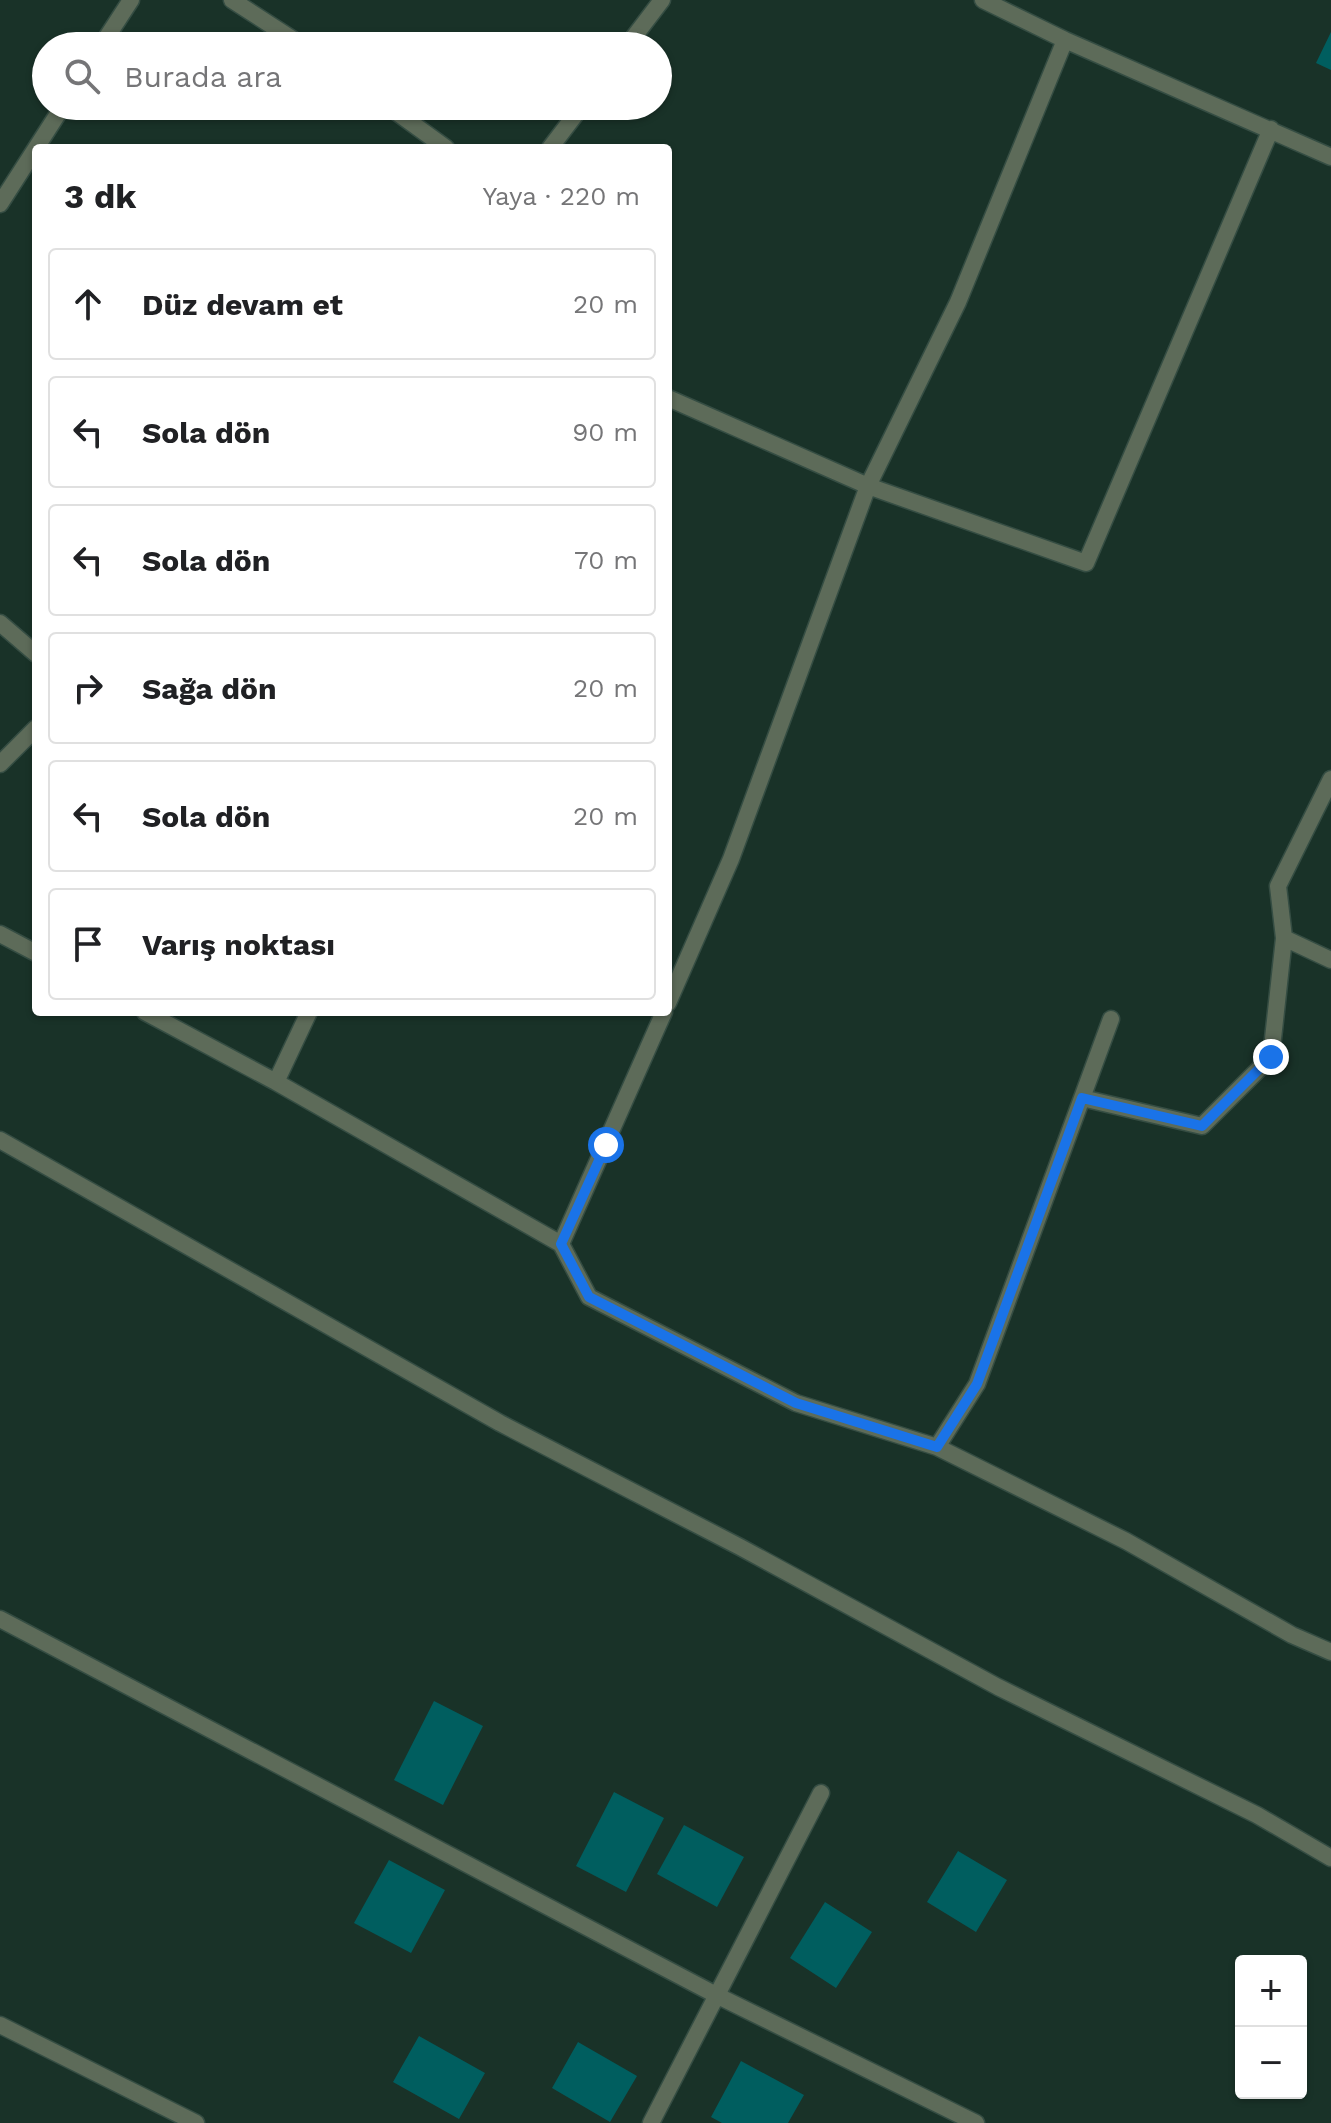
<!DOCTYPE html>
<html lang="tr">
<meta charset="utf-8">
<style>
:root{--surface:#fff;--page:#f6f6f6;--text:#202124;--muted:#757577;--line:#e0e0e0}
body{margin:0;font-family:"Work Sans",sans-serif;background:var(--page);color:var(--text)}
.controls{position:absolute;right:24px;bottom:24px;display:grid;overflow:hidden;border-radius:8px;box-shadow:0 2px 6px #0004}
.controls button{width:72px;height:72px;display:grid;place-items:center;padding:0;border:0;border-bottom:2px solid var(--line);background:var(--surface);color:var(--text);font:40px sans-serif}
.stop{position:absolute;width:24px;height:24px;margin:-18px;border:6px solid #1a73e8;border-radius:50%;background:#fff}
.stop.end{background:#1a73e8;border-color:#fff;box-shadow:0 2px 8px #0008}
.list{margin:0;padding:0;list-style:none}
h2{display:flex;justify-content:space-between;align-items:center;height:104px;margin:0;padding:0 32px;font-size:34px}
h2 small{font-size:26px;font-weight:400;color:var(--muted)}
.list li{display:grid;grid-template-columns:52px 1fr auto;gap:24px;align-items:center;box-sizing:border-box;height:112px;margin:0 16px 16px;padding:0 16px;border:2px solid var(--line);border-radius:8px}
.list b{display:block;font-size:30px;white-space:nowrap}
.list em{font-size:26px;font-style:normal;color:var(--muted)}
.icon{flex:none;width:44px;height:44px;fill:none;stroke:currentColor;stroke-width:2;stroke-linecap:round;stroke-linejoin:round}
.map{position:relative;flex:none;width:1331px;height:2123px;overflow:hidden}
.search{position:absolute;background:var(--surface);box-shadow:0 2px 6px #0004;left:32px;top:32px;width:640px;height:88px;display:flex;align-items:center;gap:20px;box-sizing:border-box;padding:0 28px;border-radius:44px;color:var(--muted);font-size:30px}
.panel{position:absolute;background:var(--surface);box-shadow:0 2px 6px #0004;left:32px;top:144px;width:640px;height:872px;border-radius:8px}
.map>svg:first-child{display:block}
</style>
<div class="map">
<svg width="1331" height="2123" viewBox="0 0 1331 2123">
<rect width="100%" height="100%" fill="#193228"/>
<path fill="#005e5f" d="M 1331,32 L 1331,70 L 1316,63 Z
M 434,1701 L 483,1726 L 443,1805 L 394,1780 Z
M 614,1792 L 664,1818 L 626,1892 L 576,1866 Z
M 684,1825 L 744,1857 L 717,1907 L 657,1874 Z
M 958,1851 L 1007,1880 L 976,1932 L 927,1902 Z
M 389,1860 L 445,1890 L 411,1953 L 354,1923 Z
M 825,1902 L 872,1932 L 836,1988 L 790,1958 Z
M 419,2036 L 485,2073 L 459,2119 L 393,2082 Z
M 578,2042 L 637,2076 L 610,2122 L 552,2088 Z
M 741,2061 L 804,2095 L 788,2123 L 722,2123 L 711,2117 Z"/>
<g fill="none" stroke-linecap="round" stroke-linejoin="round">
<defs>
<path id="minor" d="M 232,0 L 303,46
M 983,0 L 1065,40 L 1331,157
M 101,46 L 131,0
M 627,46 L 662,0
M 388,106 L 446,148
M 550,148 L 582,106
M 0,204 L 63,106
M 668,398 L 868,486 L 1086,563 L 1271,129
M 0,623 L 36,654
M 0,764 L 36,728
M 0,934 L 36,953
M 1284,938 L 1331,960
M 668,1003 L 731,859 L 868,486 L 958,302 L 1065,40
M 145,1012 L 276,1082 L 561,1244 L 589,1297 L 796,1403 L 937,1447 L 1126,1541 L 1292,1635 L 1331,1652
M 276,1082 L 309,1012
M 1082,1098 L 1202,1126 L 1271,1057 L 1284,938 L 1278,886 L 1331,779
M 0,1140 L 500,1423 L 740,1547 L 998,1687 L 1257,1815 L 1331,1858
M 561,1244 L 664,1012
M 937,1447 L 977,1384 L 1111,1019
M 0,1619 L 718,1996 L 976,2123
M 0,2025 L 196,2123
M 651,2123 L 821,1793"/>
</defs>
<use href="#minor" stroke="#354d43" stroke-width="19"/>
<use href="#minor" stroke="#5d6b59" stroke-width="16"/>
</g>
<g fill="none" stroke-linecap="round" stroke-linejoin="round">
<path stroke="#1a73e8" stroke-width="10" d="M 606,1145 L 561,1244 L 589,1297 L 796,1403 L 937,1447 L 977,1384 L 1082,1098 L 1202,1126 L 1271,1057"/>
</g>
</svg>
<div class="controls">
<button>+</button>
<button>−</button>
</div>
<div class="stop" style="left:606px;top:1145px"></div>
<div class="stop end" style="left:1271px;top:1057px"></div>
<div class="search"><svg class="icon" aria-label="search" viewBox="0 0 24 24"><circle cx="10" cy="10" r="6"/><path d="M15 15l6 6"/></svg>Burada ara</div>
<section class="panel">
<h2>3 dk<small>Yaya · 220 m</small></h2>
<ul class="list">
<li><svg class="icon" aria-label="ahead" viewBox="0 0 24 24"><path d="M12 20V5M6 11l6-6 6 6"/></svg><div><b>Düz devam et</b></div><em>20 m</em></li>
<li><svg class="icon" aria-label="left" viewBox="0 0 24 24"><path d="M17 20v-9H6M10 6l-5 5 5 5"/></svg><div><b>Sola dön</b></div><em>90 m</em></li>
<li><svg class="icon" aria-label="left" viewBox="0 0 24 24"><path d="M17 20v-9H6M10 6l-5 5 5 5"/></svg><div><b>Sola dön</b></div><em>70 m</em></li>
<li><svg class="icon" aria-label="right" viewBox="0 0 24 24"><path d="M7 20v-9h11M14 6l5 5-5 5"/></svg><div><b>Sağa dön</b></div><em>20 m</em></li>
<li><svg class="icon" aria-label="left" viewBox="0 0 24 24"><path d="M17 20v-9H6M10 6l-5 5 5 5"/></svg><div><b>Sola dön</b></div><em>20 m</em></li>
<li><svg class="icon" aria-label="arrive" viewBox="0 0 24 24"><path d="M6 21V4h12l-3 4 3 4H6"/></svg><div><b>Varış noktası</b></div></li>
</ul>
</section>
</div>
